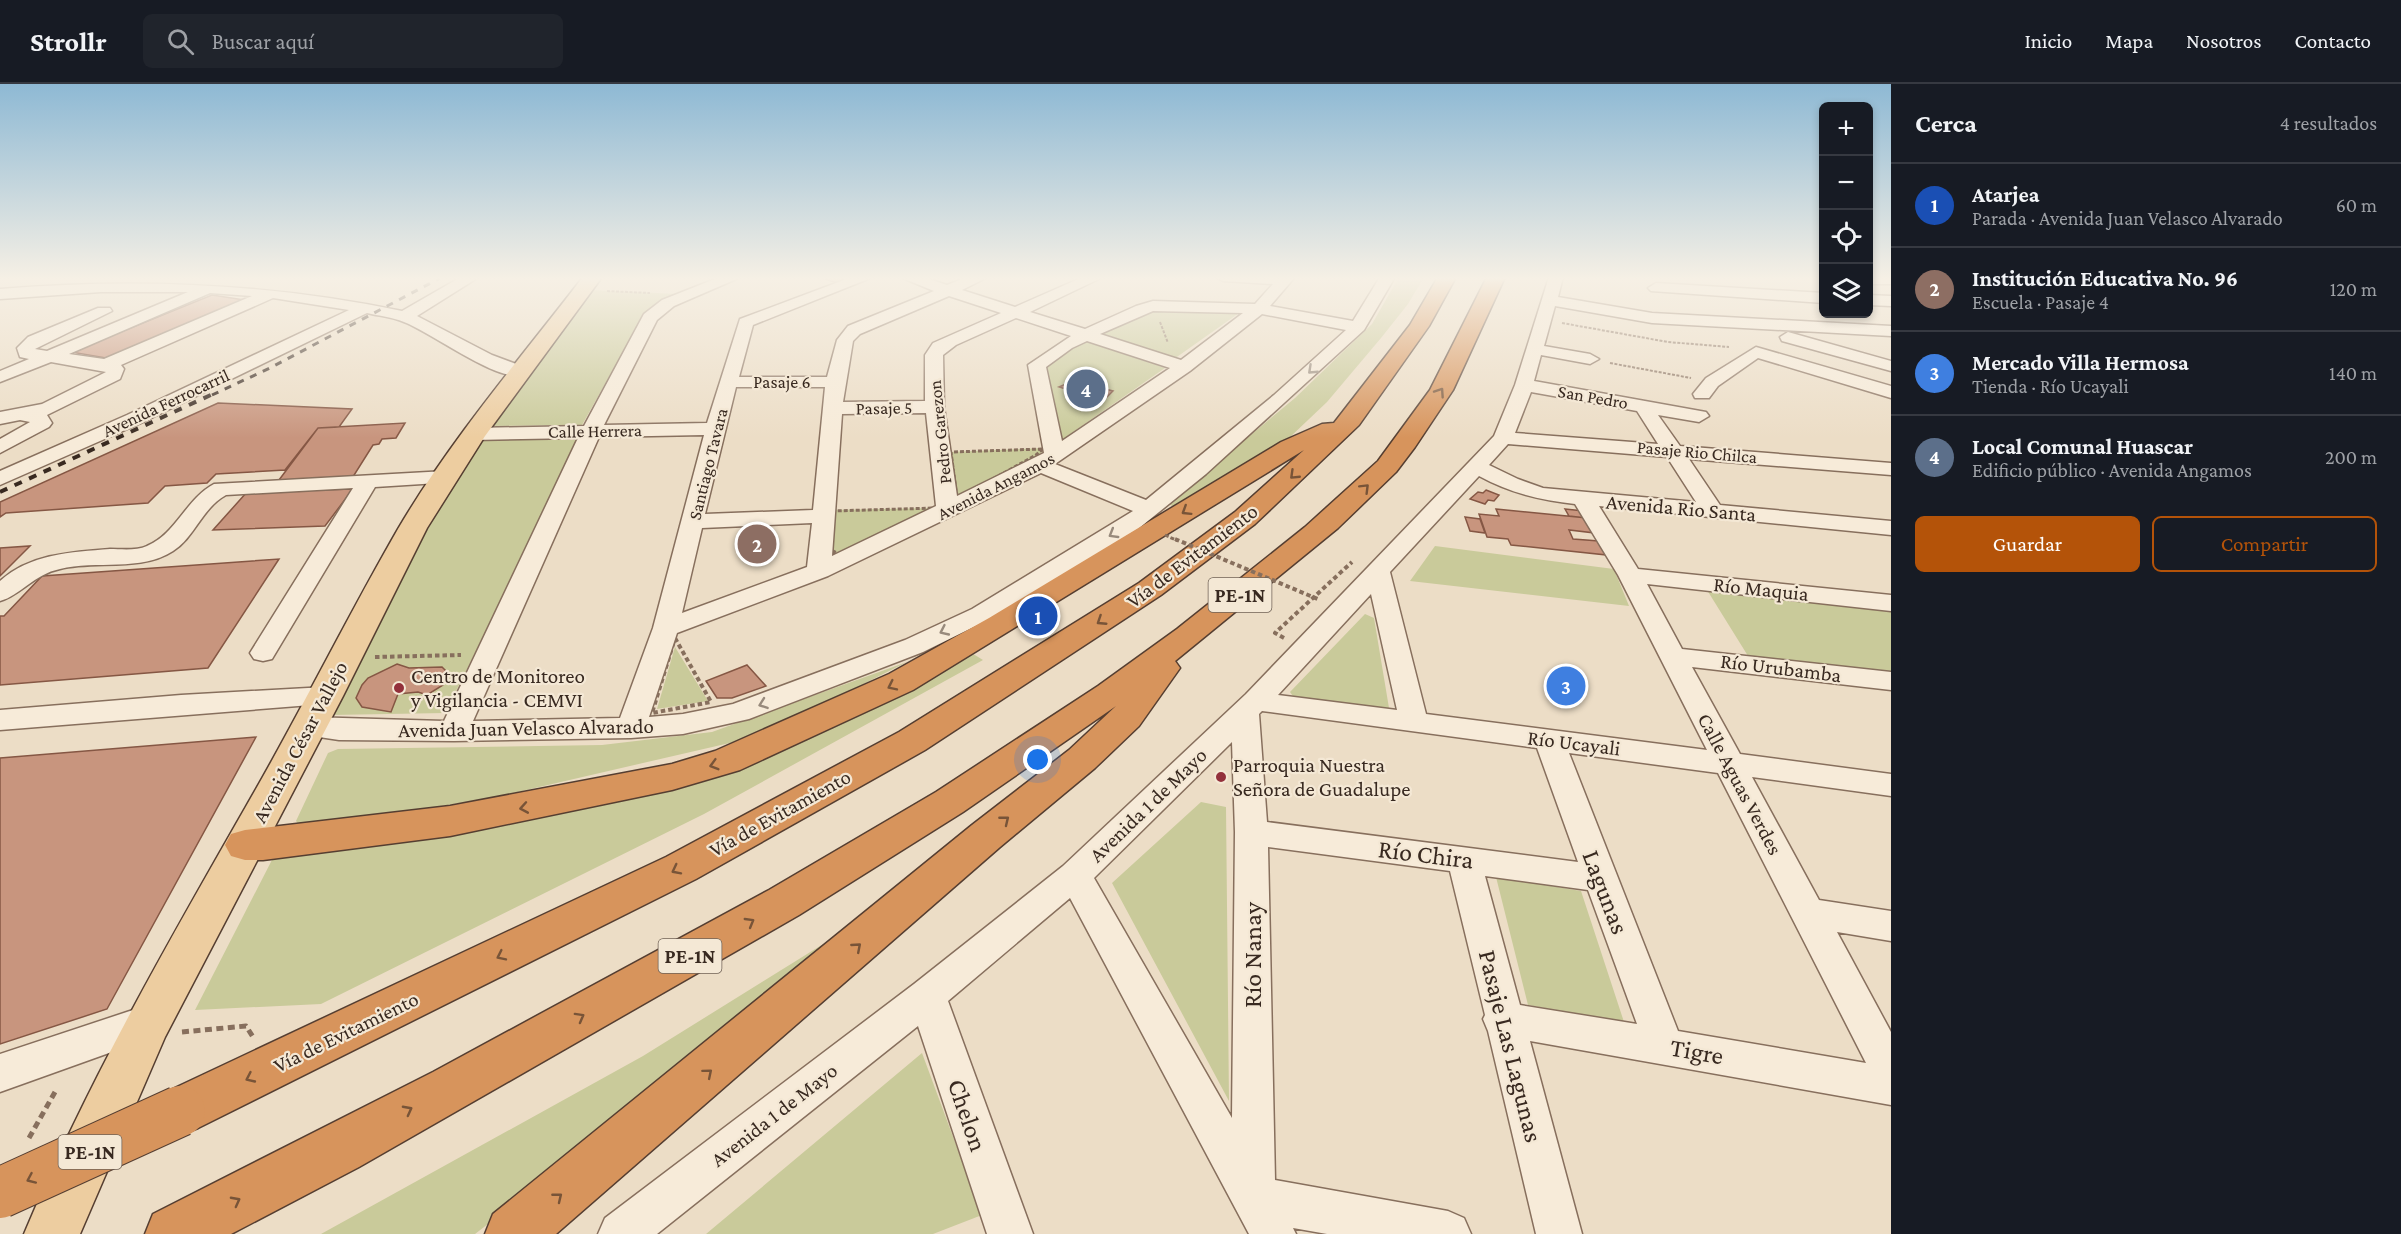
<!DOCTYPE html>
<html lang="es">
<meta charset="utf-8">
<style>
:root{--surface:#171b24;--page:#20242c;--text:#f1f3f6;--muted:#9ea1a6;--line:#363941;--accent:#b45309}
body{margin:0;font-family:"Crimson Pro",serif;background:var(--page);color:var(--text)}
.controls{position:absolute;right:18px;top:18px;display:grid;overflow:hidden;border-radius:9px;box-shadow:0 3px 9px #0003}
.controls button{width:54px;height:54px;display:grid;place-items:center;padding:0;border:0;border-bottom:2px solid var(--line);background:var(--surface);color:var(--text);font:30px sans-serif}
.you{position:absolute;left:1038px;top:676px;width:21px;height:21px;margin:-15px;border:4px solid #fff;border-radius:50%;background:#1a73e8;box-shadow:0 0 0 9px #1a73e833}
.badge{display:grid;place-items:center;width:39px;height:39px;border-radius:50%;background:var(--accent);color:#fff;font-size:20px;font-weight:700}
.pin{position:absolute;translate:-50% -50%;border:3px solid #fff;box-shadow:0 2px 6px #0006}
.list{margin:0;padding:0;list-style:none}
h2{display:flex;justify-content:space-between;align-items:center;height:78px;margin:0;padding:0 24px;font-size:26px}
h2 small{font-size:20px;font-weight:400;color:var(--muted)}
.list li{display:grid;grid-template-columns:39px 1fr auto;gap:18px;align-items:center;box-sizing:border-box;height:84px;padding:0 24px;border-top:2px solid var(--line)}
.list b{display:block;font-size:22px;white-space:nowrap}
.list p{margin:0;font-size:20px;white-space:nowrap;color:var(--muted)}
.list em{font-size:20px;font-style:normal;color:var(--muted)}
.actions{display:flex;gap:12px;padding:18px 24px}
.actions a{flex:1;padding:14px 0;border:2px solid var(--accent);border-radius:9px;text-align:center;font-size:21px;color:var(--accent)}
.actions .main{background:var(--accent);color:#fff}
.icon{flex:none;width:33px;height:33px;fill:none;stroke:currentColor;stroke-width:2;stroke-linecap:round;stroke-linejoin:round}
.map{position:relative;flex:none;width:1891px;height:1150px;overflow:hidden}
header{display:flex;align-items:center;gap:36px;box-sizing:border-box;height:84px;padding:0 30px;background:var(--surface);border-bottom:2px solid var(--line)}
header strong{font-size:28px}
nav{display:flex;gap:33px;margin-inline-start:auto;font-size:21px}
.search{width:420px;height:54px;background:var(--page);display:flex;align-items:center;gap:15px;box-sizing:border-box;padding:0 21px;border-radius:9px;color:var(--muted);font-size:22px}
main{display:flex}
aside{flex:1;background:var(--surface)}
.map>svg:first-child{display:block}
</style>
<header>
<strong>Strollr</strong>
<div class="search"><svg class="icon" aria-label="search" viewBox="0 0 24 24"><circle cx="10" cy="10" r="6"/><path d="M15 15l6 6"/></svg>Buscar aquí</div>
<nav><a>Inicio</a><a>Mapa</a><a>Nosotros</a><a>Contacto</a></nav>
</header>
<main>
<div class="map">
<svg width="1891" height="1150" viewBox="0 0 1891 1150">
<rect width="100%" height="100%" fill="#ecddc6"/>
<path fill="#c9ca9a" d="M 1399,193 L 1424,193 L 1408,220 L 1381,254 L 1327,318 L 1288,355 L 1179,425 L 1168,420 L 1295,314 L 1372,240 Z
M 591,206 L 678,210 L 646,227 L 582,341 L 490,342 Z
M 1146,226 L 1237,227 L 1239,229 L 1174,275 L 1094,250 Z
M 1080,258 L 1088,258 L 1165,284 L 1063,355 L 1058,355 L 1044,278 Z
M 481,353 L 583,353 L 445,629 L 331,631 L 412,457 Z
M 1045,364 L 1038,372 L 957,415 L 950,368 Z
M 937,424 L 842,472 L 826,466 L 831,426 Z
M 1435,462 L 1614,485 L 1629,522 L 1410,497 Z
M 1707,506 L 1891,522 L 1891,588 L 1748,572 Z
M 1365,530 L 1374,534 L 1389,624 L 1295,615 L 1290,608 Z
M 675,563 L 708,617 L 657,625 Z
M 970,568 L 983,576 L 704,730 L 321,920 L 195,926 L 274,772 L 600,721 Z
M 907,578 L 760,652 L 500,712 L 303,746 L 296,737 L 328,669 L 338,665 L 602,661 L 712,648 Z
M 1201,718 L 1226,723 L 1229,1017 L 1112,799 Z
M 1496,793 L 1581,807 L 1624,938 L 1528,921 Z
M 887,829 L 877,841 L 475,1150 L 321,1150 L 643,972 L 820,862 Z
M 922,969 L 982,1131 L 933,1150 L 706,1150 Z"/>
<path fill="#c8957e" stroke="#855744" stroke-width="1.5" d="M 819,193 L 853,193 L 837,199 Z
M 212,211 L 245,216 L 106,274 L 71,268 Z
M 1073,297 L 1113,307 L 1103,317 L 1059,303 Z
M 218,319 L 352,325 L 339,343 L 318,344 L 285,386 L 216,390 L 207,399 L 165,402 L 148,419 L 6,429 L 0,433 L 0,418 Z
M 405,339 L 396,354 L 382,355 L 379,360 L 373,361 L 351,396 L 276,400 L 318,344 Z
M 353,405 L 325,442 L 213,446 L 247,408 Z
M 1486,406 L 1499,411 L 1494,417 L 1488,416 L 1485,420 L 1470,415 L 1478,408 L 1483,409 Z
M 1496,425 L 1587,434 L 1595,449 L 1569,446 L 1573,455 L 1599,457 L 1607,471 L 1511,461 L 1508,455 L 1487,453 L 1479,430 L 1499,432 Z
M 1565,425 L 1584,427 L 1587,434 L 1569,432 Z
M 1465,433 L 1480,435 L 1485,449 L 1470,447 Z
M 30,462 L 0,492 L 0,464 Z
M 279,475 L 208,584 L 0,601 L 0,532 L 4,532 L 42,492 Z
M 397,580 L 409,584 L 442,583 L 446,587 L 443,601 L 427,611 L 418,608 L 398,610 L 391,628 L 362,623 L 356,614 L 362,601 L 368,594 Z
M 747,581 L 766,602 L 732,614 L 717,614 L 706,597 Z
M 256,653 L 107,925 L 0,960 L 0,674 Z"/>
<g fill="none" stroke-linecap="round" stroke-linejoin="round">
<defs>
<path id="minor" d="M 461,193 L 479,193 L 417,232 L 492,271 L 527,284 L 530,288 L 527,292 C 497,299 433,249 404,238 C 392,233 379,232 367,229 L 141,339 L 0,401 L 0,387 L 127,331 L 349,226 L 273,214 L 121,281 L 124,285 L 120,295 L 47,331 L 52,339 L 49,343 L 0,369 L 0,355 L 30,338 L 20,336 L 0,340 L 0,328 L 42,320 L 106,288 L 51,278 L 0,298 L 0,287 L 29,275 L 20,273 L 17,264 L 28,253 L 98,224 L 110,224 L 112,227 L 35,265 L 47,267 L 188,208 L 101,208 L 0,215 L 0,205 C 136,194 268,199 402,227 ZM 210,209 L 252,212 L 104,275 L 69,270 Z
M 720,193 L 741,193 L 674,222 L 657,236 L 604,341 L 707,339 L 740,235 L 852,193 L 873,193 L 753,241 L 739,293 L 827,293 L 837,256 L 848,242 L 934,207 L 900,193 L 923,193 L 947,201 L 967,193 L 988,193 L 962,206 L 1015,223 L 1083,193 L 1103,193 L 1030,228 L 1085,245 L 1136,222 L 1153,217 L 1255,220 L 1273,200 L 1223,197 L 1216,193 L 1295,193 L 1270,222 L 1353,237 L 1380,193 L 1395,193 L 1364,246 L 1206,390 L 1138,445 L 990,535 L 923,568 L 749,635 L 683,650 L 631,654 L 454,657 L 339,656 L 299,650 L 294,643 L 299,636 L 309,633 L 444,637 L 578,354 L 474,356 L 467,354 L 464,350 L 467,346 L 474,344 L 584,342 L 644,230 L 662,216 ZM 949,212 L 1001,229 L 933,259 L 925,271 L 925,317 L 843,318 L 853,257 L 860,250 ZM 1153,227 L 1243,229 L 1181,276 L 1100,250 ZM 1262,230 L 1346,246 L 1274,311 L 1146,416 L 1055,380 L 1190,287 ZM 1016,234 L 1071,252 L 1028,281 L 1044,369 L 957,412 L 944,323 L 943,271 L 956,261 ZM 1087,257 L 1170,284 L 1062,357 L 1046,283 L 1072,264 ZM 736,303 L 825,303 L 813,426 L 705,430 ZM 926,329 L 936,422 L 832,472 L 842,330 ZM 704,351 L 653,544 L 620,634 L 473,637 L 599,353 ZM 1041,389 L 1133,427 L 972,525 L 905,556 L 733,620 L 683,630 L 649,633 L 677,549 L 828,492 ZM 812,439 L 807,483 L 682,529 L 702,444 Z
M 1549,193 L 1563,193 L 1558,213 L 1652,229 L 1891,242 L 1891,252 L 1652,239 L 1555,222 L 1544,262 L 1590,270 L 1599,275 L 1590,280 L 1541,271 L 1534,297 L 1706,328 L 1709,332 L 1699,338 L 1658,331 L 1680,362 L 1891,379 L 1891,391 L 1689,375 L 1720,421 L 1891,437 L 1891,451 L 1599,422 L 1638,485 L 1891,511 L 1891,527 L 1647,500 L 1682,565 L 1891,588 L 1891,606 L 1692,583 L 1740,670 L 1891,690 L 1891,712 L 1752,693 L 1819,816 L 1891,827 L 1891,857 L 1837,848 L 1891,948 L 1891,1021 L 1530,957 L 1582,1150 L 1536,1150 L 1488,947 L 1483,935 L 1485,931 L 1450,787 L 1268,763 L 1275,1096 L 1448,1127 L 1464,1134 L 1471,1150 L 1327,1150 L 1293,1144 L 1296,1150 L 1249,1150 L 1070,814 L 948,917 L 1033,1150 L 987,1150 L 918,942 L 657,1150 L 598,1150 L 605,1134 L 914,900 L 1063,782 L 1246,610 L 1494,352 L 1515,301 ZM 1531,308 L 1637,327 L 1658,360 L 1515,349 ZM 1508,360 L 1667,373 L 1696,418 L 1543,404 L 1518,395 L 1489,381 ZM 1479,392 C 1510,409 1540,416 1575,420 L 1618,491 L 1707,666 L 1426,630 L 1390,488 ZM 1371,510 L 1397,626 L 1278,611 ZM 1262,627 L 1537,664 L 1578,778 L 1267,738 L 1259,630 ZM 1232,658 L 1235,748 L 1232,1034 L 1094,794 ZM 1569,669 L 1718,689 L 1866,979 L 1678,947 ZM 1485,792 L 1588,806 L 1637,940 L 1520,921 Z
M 1868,193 L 1891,193 L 1891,200 L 1868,200 Z
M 1656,199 L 1824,209 L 1824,219 L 1651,207 L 1648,204 Z
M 1868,211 L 1891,212 L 1891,222 L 1868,221 Z
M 1788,248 L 1891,277 L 1891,287 L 1782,257 L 1780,253 Z
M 1756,263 L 1891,302 L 1891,314 L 1758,274 L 1718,302 L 1709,314 L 1695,314 L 1693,310 L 1706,294 Z
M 446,387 L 454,388 L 457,393 L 454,398 L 375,403 L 272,575 L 263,577 L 254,575 L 250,569 L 353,404 L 226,411 C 202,424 195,453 173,467 C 141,488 96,476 60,485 C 34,490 20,512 0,517 L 0,497 C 30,470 71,468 110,465 C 121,465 136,467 147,462 C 176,450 186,415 214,400 Z
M 326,603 L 336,605 L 340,612 L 336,619 L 0,646 L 0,626 L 181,611 Z
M 148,921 L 162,926 L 167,938 L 162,950 L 0,1008 L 0,970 Z"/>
<path id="major" d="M 583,193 L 602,193 L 485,352 L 427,444 L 343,612 L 165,953 L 80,1150 L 24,1150 C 89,995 173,850 256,705 C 305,619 349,530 398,445 C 451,355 520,275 583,193 Z"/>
<path id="highway" d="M 1438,193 L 1456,193 L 1429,242 L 1359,341 L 1255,440 L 1161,511 L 925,666 L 696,795 L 198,1044 L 180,1051 L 162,1044 L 155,1027 L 162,1010 L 666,773 L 899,648 L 1139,499 L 1235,428 L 1304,366 L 913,606 L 740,686 L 672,706 L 450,752 L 263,776 L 245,776 L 231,772 L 225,761 L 231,750 L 245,746 L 450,722 L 672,680 L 715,667 L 889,590 L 989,534 L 1281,358 L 1322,340 L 1334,339 L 1410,241 Z
M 1487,193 L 1505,193 L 1453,306 L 1415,363 L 1396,388 L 1338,444 L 1175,577 L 1180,584 L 1139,642 L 1095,684 L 1000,763 L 556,1150 L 485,1150 L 493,1130 L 972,741 L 1069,666 L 1116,622 L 963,728 L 799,831 L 359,1083 L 231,1150 L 145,1150 L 153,1130 L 433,988 L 769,806 L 936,708 L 1098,602 L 1177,545 L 1305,443 L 1378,377 L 1430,306 Z"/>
</defs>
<use href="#minor" stroke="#876f5d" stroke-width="3"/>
<use href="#major" stroke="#553e31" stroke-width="3"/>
<use href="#highway" stroke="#553e31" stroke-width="3"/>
<path stroke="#876f5d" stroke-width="2" stroke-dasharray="3 1.5" stroke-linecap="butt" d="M 607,207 L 650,209
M 1160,238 L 1168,259
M 1562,239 L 1668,258 L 1729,263
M 1610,279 L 1691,294"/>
<path stroke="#876f5d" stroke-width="3" stroke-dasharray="4 2" stroke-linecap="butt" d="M 1043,365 L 1036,371 L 957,415 L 951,368 Z
M 828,457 L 832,427 L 936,424 L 936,428 L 873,457"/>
<path stroke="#876f5d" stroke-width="4" stroke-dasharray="4.5 3" stroke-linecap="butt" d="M 828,455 L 827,465 L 841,471 L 876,455
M 675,554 L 711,618 L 652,629 Z
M 1284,554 L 1275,549 L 1352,478
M 375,573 L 461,571"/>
<path stroke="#876f5d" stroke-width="5" stroke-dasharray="7 4.5" stroke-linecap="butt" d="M 182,948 L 246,942 L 253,953
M 29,1054 L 55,1008"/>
<use href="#minor" fill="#f7ebd9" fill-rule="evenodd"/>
<use href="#major" fill="#edcda0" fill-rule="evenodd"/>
<use href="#highway" fill="#d7945c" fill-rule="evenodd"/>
<path stroke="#382920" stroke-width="3" stroke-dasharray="7 7" stroke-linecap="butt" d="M 212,311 L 270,284 L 442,193"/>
<path stroke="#382920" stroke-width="4" stroke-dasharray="8 8" stroke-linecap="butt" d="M 0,408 L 215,309"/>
<defs>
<path id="highway-bridge" d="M 0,1109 L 180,1027"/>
</defs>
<use href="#highway-bridge" stroke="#553e31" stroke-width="52" stroke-linecap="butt"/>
<path stroke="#876f5d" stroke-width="3" stroke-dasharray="4 2" stroke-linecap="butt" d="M 1165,451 L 1178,457"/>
<path stroke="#876f5d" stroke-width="4" stroke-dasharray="4.5 3" stroke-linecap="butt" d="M 1175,455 L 1320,516"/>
<use href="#highway-bridge" stroke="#d7945c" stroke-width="50"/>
</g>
<defs><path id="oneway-chevron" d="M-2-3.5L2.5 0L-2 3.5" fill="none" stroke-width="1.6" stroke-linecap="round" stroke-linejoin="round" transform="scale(1.5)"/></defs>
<g stroke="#988a7c">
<use href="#oneway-chevron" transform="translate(1312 286) rotate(137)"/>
<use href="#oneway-chevron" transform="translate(1113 450) rotate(149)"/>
<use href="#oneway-chevron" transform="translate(944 547) rotate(155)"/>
<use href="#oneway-chevron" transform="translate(763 620) rotate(160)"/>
</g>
<g stroke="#785438">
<use href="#oneway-chevron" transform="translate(1440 308) rotate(-56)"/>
<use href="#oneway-chevron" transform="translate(1294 391) rotate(136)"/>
<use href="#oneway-chevron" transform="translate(1365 404) rotate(-45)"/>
<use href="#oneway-chevron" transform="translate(1186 427) rotate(148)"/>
<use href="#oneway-chevron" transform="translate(1101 537) rotate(147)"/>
<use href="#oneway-chevron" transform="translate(892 602) rotate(154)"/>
<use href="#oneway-chevron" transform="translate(714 681) rotate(164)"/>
<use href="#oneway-chevron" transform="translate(524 724) rotate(170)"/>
<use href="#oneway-chevron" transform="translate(1005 736) rotate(-39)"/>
<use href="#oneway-chevron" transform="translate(676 786) rotate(153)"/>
<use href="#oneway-chevron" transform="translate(750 838) rotate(-30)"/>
<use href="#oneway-chevron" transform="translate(857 863) rotate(-41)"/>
<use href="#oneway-chevron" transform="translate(501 872) rotate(154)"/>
<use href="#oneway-chevron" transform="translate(580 933) rotate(-29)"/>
<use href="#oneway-chevron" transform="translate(708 989) rotate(-40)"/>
<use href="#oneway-chevron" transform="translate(250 994) rotate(155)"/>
<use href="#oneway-chevron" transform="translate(408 1026) rotate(-28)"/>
<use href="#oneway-chevron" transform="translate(31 1095) rotate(156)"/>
<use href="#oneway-chevron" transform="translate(558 1113) rotate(-39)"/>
<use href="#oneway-chevron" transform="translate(236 1117) rotate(-28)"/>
</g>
<linearGradient id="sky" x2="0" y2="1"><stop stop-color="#8eb9d4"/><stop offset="0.55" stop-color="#f6f0e5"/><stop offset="1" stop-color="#f6f0e5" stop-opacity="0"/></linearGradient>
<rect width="1891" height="354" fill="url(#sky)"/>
<g fill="#93303b" stroke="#f4e8d5" stroke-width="2">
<circle cx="399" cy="604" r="6"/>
<circle cx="1221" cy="693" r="6"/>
</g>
<g text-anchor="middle" stroke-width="4.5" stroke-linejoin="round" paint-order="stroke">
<g font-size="18" fill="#382920" stroke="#f4e8d5">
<text x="782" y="304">Pasaje 6</text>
<text transform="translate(1593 313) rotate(10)" y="6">San Pedro</text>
<text transform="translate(166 319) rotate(-25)" y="6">Avenida Ferrocarril</text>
<text transform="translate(884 324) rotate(-1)" y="6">Pasaje 5</text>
<text transform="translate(595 347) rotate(-1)" y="6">Calle Herrera</text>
<text transform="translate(940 348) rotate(-96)" y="6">Pedro Garezon</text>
<text transform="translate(1697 368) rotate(5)" y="6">Pasaje Rio Chilca</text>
<text transform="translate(708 380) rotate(-76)" y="6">Santiago Tavara</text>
<text transform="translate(996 402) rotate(-27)" y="6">Avenida Angamos</text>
</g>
<g fill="#f4e8d5" stroke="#706256" stroke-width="1.5">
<rect x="1208.5" y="494" width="63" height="34" rx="4.5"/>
<rect x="658.5" y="855" width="63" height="34" rx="4.5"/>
<rect x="58.5" y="1051" width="63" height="34" rx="4.5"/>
</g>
<g font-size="20" font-weight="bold" fill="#382920">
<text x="1240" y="518">PE-1N</text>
<text x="690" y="879">PE-1N</text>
<text x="90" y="1075">PE-1N</text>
</g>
<g font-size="21" fill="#382920" stroke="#f4e8d5">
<text transform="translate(1681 424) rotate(5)" y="7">Avenida Rio Santa</text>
<text transform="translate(1192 472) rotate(-37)" y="7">Vía de Evitamiento</text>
<text transform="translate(1761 505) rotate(6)" y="7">Río Maquia</text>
<text transform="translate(1781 584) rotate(7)" y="7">Río Urubamba</text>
<text transform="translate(526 644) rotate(-1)" y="7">Avenida Juan Velasco Alvarado</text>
<text transform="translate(300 658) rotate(-62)" y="7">Avenida César Vallejo</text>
<text transform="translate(1574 659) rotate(7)" y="7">Río Ucayali</text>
<text transform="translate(1740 700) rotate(62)" y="7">Calle Aguas Verdes</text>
<text transform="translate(1148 721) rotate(-44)" y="7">Avenida 1 de Mayo</text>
<text transform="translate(780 729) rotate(-29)" y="7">Vía de Evitamiento</text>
<text transform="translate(346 948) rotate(-26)" y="7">Vía de Evitamiento</text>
<text transform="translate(774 1031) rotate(-38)" y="7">Avenida 1 de Mayo</text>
</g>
<g font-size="21" fill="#382920" stroke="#f4e8d5" text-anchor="start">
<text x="411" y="599">Centro de Monitoreo<tspan x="411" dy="24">y Vigilancia - CEMVI</tspan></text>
<text x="1233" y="688">Parroquia Nuestra<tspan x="1233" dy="24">Señora de Guadalupe</tspan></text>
</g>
<g font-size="26" fill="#382920" stroke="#f4e8d5">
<text transform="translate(1426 770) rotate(7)" y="9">Río Chira</text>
<text transform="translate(1606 808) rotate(69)" y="9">Lagunas</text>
<text transform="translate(1252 871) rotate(-90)" y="9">Río Nanay</text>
<text transform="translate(1511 962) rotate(76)" y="9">Pasaje Las Lagunas</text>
<text transform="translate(1697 967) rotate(10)" y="9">Tigre</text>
<text transform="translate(968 1031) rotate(71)" y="9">Chelon</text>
</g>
</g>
</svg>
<div class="controls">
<button>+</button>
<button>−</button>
<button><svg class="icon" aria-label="locate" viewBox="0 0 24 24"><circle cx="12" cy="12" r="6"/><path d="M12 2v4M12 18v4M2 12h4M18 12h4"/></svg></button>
<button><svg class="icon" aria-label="layers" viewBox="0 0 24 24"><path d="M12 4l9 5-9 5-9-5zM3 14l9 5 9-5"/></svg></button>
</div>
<div class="you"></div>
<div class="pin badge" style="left:1038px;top:532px;background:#1a4fb4">1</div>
<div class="pin badge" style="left:757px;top:460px;background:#8d6e63">2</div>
<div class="pin badge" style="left:1566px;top:602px;background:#3f7fe0">3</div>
<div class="pin badge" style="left:1086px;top:305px;background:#5c6f8a">4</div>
</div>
<aside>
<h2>Cerca<small>4 resultados</small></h2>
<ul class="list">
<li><span class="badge" style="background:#1a4fb4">1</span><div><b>Atarjea</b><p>Parada · Avenida Juan Velasco Alvarado</p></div><em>60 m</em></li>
<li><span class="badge" style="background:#8d6e63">2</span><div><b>Institución Educativa No. 96</b><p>Escuela · Pasaje 4</p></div><em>120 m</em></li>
<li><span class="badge" style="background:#3f7fe0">3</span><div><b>Mercado Villa Hermosa</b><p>Tienda · Río Ucayali</p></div><em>140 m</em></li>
<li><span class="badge" style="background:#5c6f8a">4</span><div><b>Local Comunal Huascar</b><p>Edificio público · Avenida Angamos</p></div><em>200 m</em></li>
</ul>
<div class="actions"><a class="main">Guardar</a><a>Compartir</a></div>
</aside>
</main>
